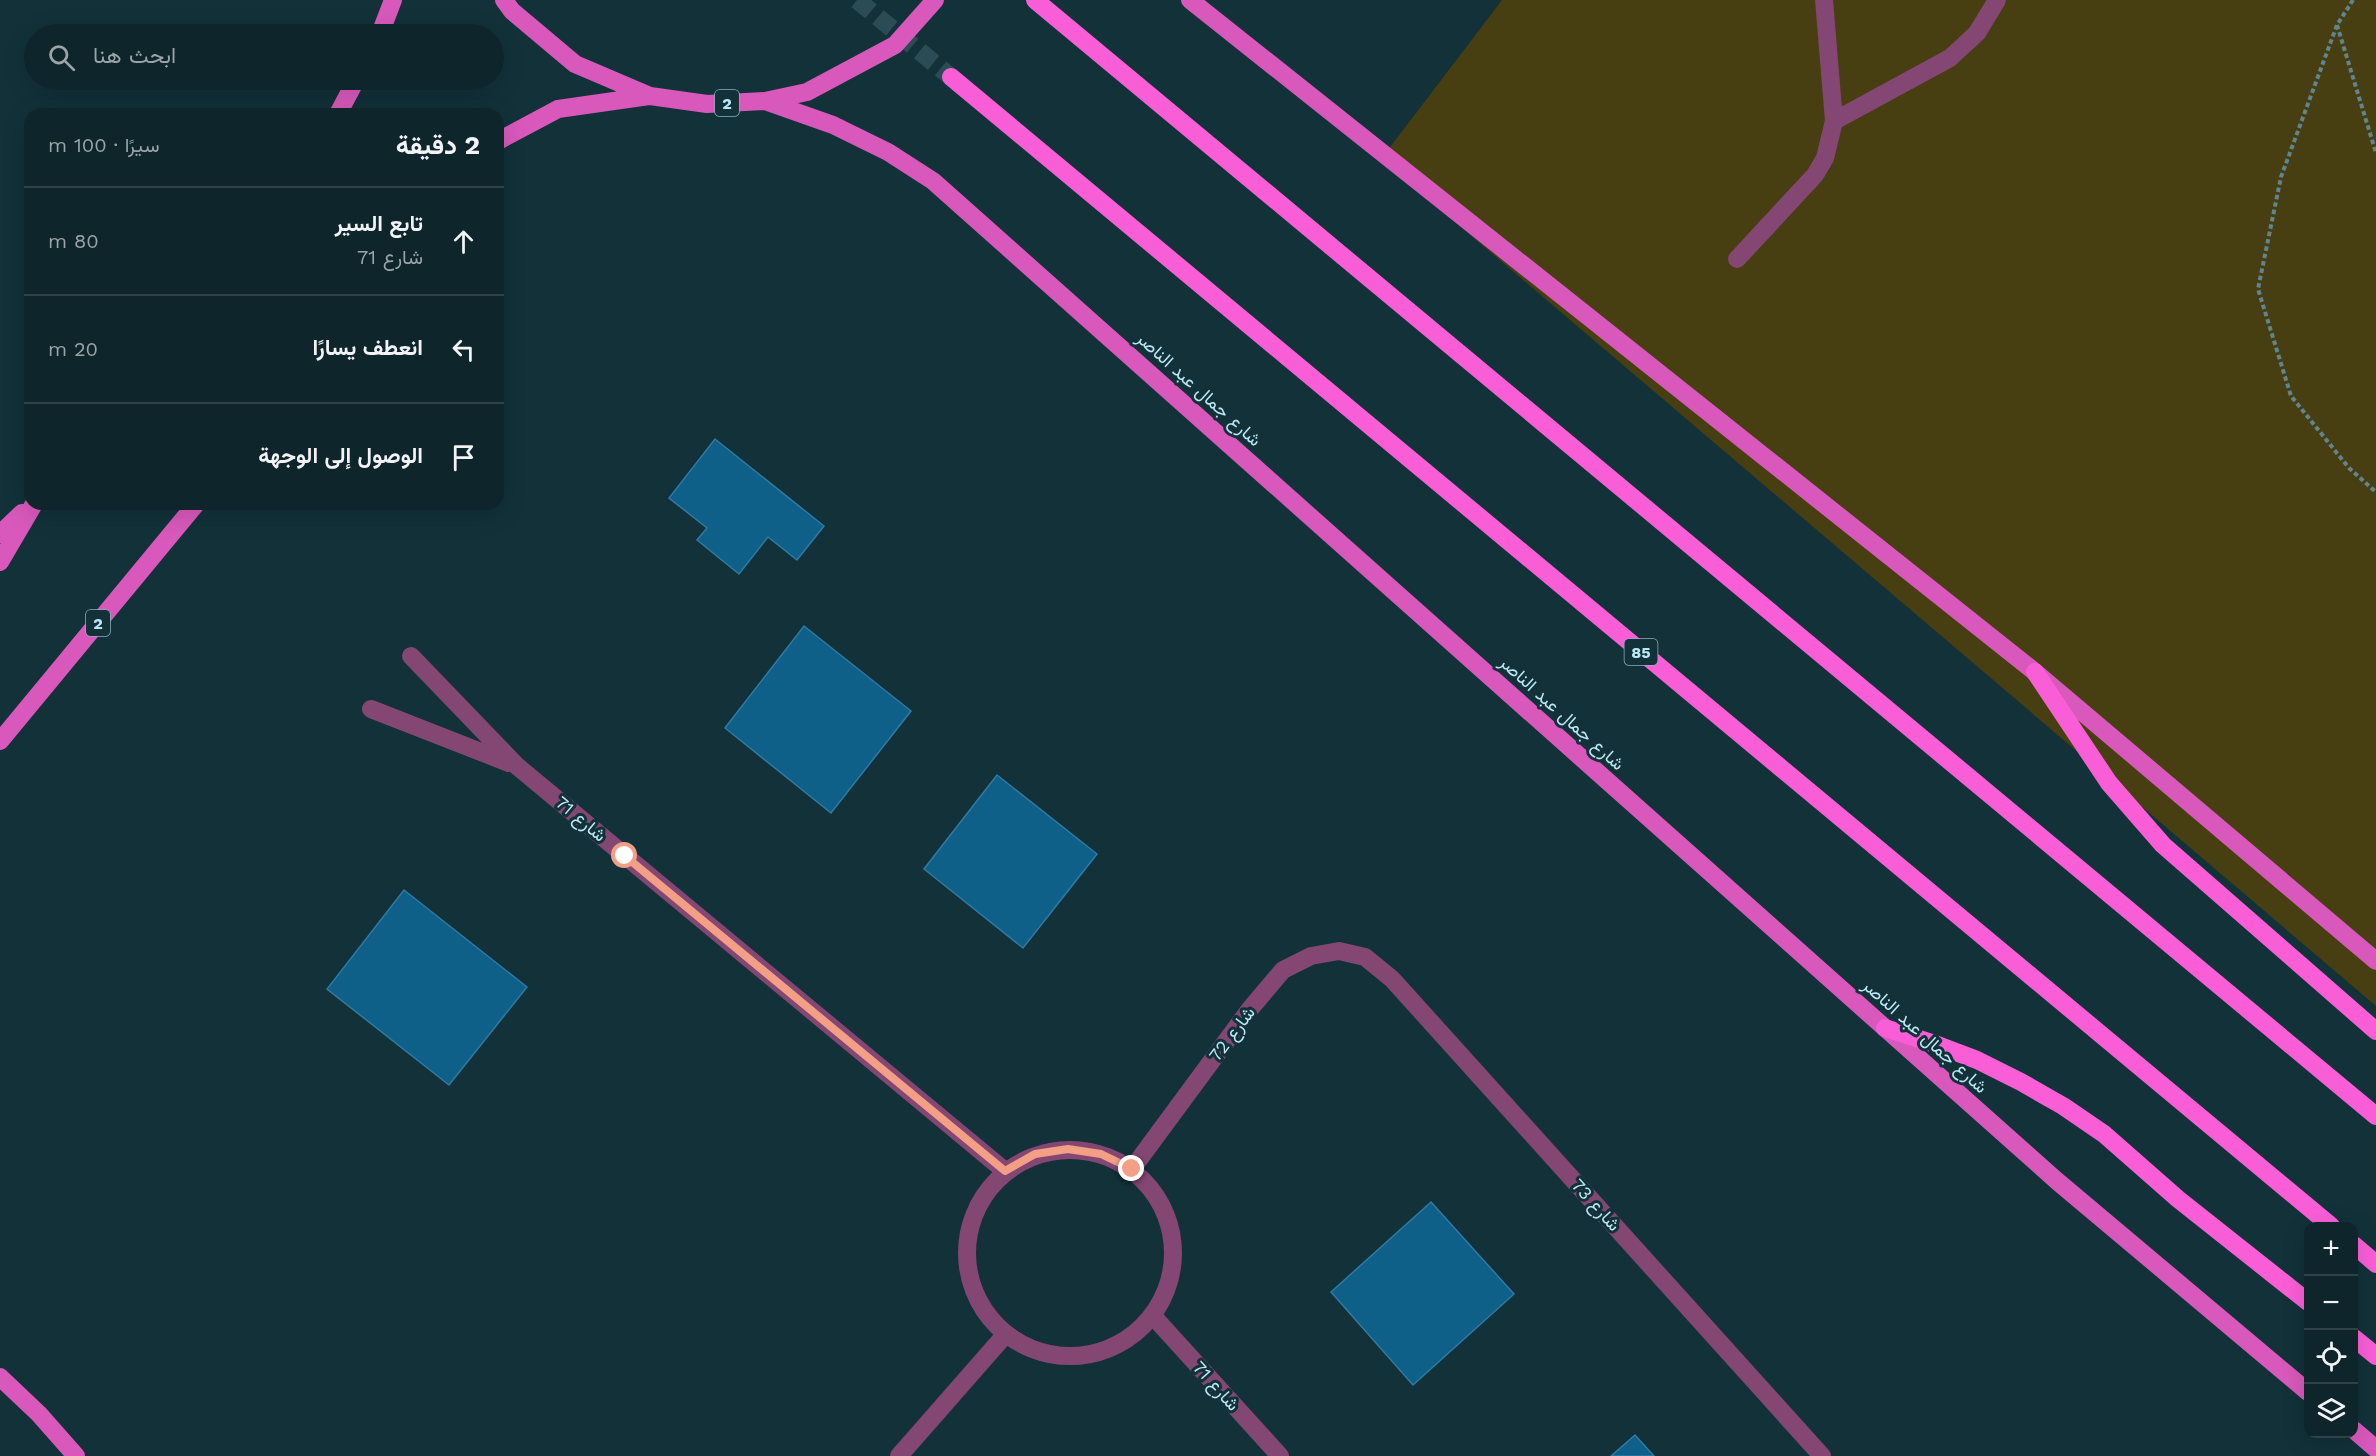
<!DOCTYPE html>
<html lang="ar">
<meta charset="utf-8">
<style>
:root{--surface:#0e252b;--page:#1c3137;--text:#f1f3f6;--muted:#9ba5a9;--line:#2e4247}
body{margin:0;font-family:"Work Sans",Vazirmatn,sans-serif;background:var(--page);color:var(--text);direction:rtl}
.controls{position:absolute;right:18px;bottom:18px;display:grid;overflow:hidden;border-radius:12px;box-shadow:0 6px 24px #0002}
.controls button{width:54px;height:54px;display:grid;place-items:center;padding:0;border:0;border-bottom:2px solid var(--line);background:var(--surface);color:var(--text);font:30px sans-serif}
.stop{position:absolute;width:18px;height:18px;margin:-14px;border:4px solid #f39f85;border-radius:50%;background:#fff}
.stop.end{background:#f39f85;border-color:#fff;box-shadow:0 2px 6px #0008}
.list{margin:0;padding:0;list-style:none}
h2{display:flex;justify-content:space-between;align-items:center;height:78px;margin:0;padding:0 24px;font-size:26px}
h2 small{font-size:20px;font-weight:400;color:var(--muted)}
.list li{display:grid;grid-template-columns:39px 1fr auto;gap:18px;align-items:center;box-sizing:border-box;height:108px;padding:0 24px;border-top:2px solid var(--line)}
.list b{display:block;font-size:22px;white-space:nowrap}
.list p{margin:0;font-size:20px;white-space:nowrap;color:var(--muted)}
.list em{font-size:20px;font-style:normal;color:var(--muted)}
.icon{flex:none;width:33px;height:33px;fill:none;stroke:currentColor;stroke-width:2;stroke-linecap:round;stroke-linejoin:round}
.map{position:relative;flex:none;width:2376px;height:1456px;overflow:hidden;direction:ltr}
.search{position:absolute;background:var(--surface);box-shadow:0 6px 24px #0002;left:24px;top:24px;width:480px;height:66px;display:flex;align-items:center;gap:15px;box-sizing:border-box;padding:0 21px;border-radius:33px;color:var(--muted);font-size:22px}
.panel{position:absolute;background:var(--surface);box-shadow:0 6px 24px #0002;left:24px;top:108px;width:480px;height:402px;border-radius:18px;direction:rtl}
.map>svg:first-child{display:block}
</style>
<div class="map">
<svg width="2376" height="1456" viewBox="0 0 2376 1456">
<rect width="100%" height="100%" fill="#123139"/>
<path fill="#473e11" d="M 1502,0 L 2376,0 L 2376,1006 L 1381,159 Z"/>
<path fill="#0e6089" stroke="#307aa4" stroke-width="1.5" d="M 715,439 L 824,526 L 797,560 L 768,537 L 739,574 L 697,540 L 707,528 L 669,498 Z
M 804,626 L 911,711 L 831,813 L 725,728 Z
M 997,775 L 1097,854 L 1023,948 L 924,869 Z
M 404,890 L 527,987 L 449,1085 L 327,989 Z
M 1431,1202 L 1514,1294 L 1413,1385 L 1331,1292 Z
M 1635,1435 L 1654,1456 L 1611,1456 Z"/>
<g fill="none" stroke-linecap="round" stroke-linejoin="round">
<path stroke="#2c4c55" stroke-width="18" stroke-dasharray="18 9" stroke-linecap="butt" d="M 857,0 L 951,77"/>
<path stroke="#60858f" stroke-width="4" stroke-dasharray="4.5 3" stroke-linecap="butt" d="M 2353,0 L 2337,25 L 2281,177 L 2258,289 L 2291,396 L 2349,468 L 2376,492
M 2337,25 L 2376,153"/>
<path stroke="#844774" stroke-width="18" d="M 1834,121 L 1950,58 L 1977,33 L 1997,0
M 1737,259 L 1815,175 L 1825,158 L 1834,121 L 1824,0
M 411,656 L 517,766 L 1005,1171
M 371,709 L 509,763
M967 1253a103 103 0 1 1 206 0a103 103 0 1 1-206 0Z
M 1132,1169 L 1250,1009 L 1283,970 L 1311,956 L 1339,951 L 1365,957 L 1392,979 L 1822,1456
M 1153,1316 L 1280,1456
M 899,1456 L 1005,1335"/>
<path stroke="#d859bb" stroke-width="18" d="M 504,0 L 512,11 L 575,64 L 650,96 L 707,104 L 765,101 L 807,92 L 895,45 L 935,0
M 1190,0 L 2035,672 L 2376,961
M 380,34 L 393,0
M 765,101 L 833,125 L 888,152 L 933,181 L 2057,1181 L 2308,1392
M 338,114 L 356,80
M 498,141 L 558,109 L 649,96
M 0,534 L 22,513
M 0,562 L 34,504
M 0,741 L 196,504
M 0,1377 L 39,1414 L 76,1456
M 2354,1430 L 2376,1449"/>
<path stroke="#f95ed7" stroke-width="18" d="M 1035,0 L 2376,1116
M 951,77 L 2331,1226
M 2035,672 L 2109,783 L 2163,845 L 2376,1031
M 1885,1028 L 1932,1043 L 1977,1060 L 2021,1082 L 2063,1106 L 2104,1134 L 2178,1199 L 2308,1302
M 2354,1245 L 2376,1264
M 2354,1338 L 2376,1356"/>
</g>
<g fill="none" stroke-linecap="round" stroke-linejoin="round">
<path stroke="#f39f85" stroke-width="8" d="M 625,856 L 1005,1171 L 1035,1154 L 1068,1149 L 1101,1154 L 1132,1169"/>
</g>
<g text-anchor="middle" stroke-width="6" stroke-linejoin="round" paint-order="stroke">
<g fill="#123139" stroke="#89b1bd" stroke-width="1.5">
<rect x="715" y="90" width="24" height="26" rx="4.5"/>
<rect x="86" y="610" width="24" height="26" rx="4.5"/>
<rect x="1624.5" y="639" width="33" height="26" rx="4.5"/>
</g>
<g font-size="16" font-weight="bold" fill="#bce8f5">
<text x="727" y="109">2</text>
<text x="98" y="629">2</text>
<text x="1641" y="658">85</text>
</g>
<g font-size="18" fill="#bce8f5" stroke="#123139">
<text transform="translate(1199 389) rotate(42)" y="6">شارع جمال عبد الناصر</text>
<text transform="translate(1562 713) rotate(42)" y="6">شارع جمال عبد الناصر</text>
<text transform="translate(581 819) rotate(40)" y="6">شارع 71</text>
<text transform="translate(1232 1034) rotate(-53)" y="6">شارع 72</text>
<text transform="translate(1925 1036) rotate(42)" y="6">شارع جمال عبد الناصر</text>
<text transform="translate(1596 1205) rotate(48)" y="6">شارع 73</text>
<text transform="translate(1216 1386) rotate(48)" y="6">شارع 71</text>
</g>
</g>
</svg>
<div class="controls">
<button>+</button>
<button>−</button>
<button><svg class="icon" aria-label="locate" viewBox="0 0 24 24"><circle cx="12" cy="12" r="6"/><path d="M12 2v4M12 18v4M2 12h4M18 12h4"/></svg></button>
<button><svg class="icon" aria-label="layers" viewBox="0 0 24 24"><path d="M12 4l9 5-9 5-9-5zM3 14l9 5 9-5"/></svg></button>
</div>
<div class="stop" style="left:625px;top:856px"></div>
<div class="stop end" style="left:1132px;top:1169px"></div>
<div class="search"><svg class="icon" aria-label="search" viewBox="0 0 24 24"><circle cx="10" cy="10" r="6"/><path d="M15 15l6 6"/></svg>ابحث هنا</div>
<section class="panel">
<h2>2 دقيقة<small>سيرًا · 100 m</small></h2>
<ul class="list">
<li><svg class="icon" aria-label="ahead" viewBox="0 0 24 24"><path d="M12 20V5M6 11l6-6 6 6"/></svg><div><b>تابع السير</b><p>شارع 71</p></div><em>80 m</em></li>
<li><svg class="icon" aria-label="left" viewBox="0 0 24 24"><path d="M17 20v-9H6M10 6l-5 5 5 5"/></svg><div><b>انعطف يسارًا</b></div><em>20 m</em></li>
<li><svg class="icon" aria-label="arrive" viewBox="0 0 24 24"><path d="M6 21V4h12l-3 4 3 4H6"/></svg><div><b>الوصول إلى الوجهة</b></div></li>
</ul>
</section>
</div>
